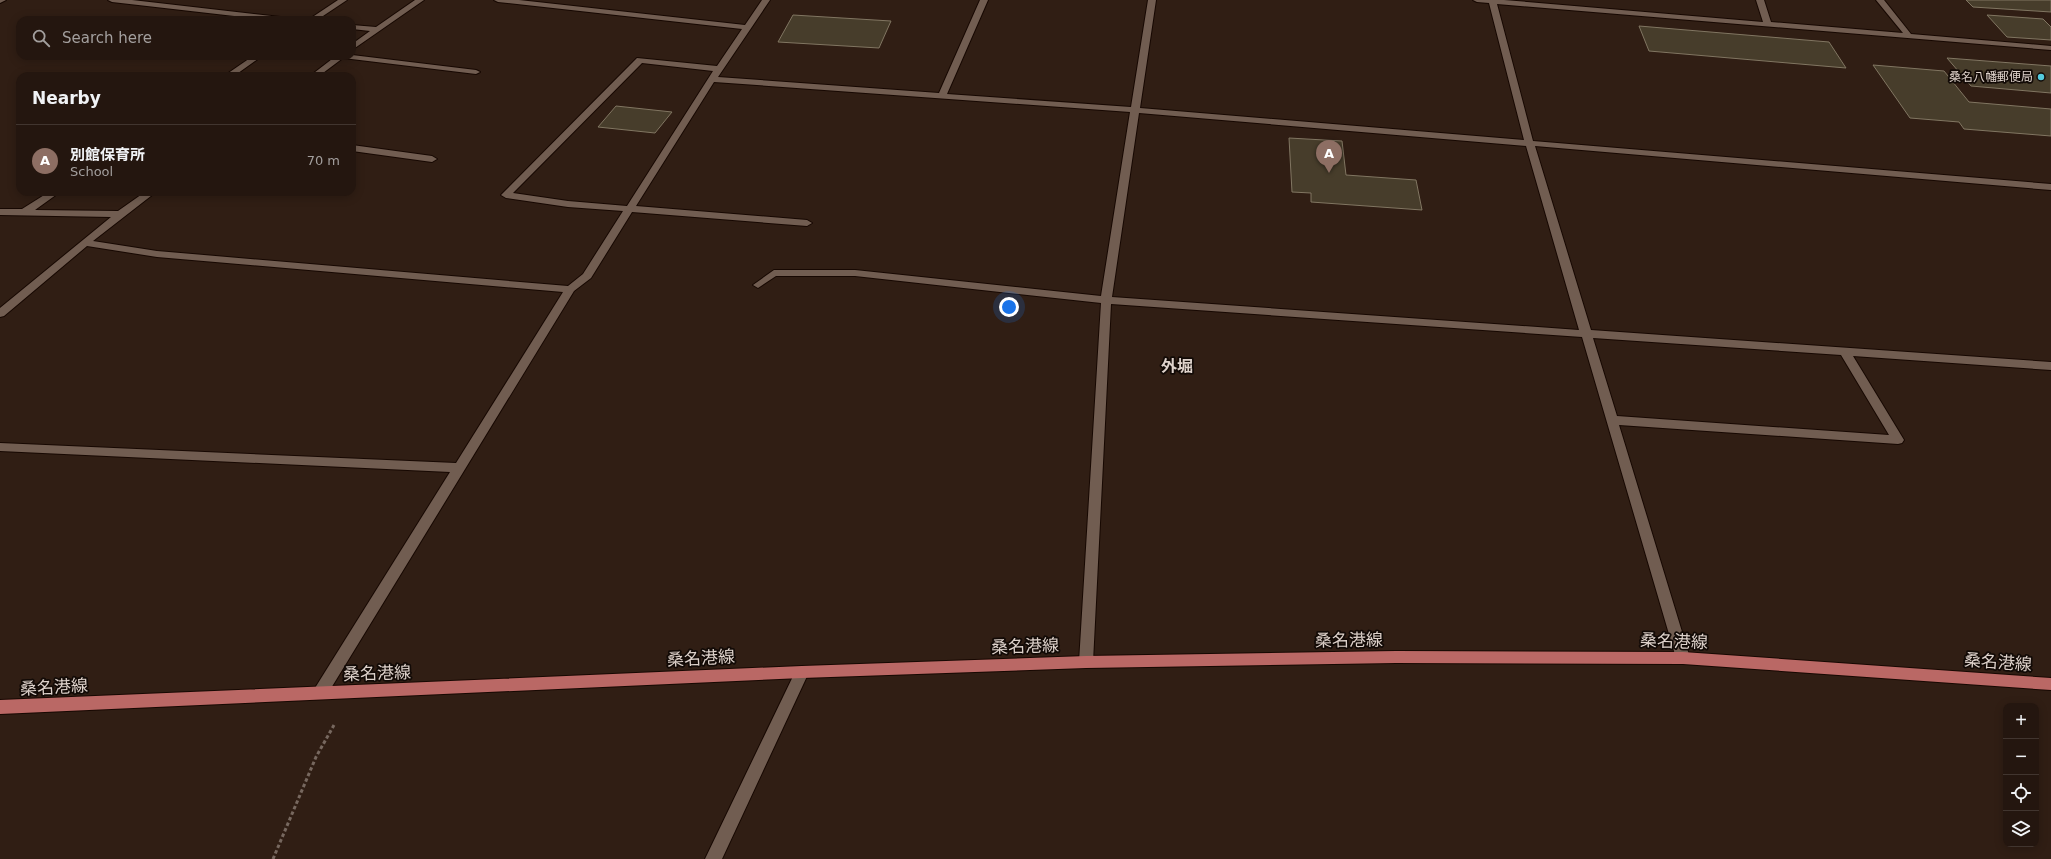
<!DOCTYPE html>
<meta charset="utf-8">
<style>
:root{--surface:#24160f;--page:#2c1f18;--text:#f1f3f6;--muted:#a39f9e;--line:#41352f;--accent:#54cadd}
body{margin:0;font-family:"DejaVu Sans","Noto Sans JP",sans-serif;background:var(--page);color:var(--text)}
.controls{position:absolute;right:12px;bottom:12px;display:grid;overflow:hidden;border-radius:8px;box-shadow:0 2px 10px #0003}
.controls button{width:36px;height:36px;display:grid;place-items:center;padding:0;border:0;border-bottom:1px solid var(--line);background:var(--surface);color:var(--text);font:20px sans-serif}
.you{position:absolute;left:1009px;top:307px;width:14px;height:14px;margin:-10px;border:3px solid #fff;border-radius:50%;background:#1a73e8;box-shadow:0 0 0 6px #1a73e833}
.badge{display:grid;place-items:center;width:26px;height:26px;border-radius:50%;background:var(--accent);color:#fff;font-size:13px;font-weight:700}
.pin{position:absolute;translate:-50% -33px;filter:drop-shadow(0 1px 2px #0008)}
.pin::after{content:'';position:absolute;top:21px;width:14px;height:12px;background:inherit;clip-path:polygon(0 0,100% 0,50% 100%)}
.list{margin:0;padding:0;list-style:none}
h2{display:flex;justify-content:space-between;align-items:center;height:52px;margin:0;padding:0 16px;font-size:17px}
h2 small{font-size:13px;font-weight:400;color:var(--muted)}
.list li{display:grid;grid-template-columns:26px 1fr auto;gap:12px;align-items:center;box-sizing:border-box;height:72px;padding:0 16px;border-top:1px solid var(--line)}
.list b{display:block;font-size:15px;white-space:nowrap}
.list p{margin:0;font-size:13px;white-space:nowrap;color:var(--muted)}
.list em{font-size:13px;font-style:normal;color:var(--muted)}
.icon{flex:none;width:22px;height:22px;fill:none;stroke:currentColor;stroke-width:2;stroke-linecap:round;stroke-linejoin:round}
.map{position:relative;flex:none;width:2051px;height:859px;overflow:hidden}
.search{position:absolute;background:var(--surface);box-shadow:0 2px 10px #0003;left:16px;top:16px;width:340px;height:44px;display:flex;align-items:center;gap:10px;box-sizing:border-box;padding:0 14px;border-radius:12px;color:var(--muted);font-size:15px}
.panel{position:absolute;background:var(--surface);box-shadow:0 2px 10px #0003;left:16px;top:72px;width:340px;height:124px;border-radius:12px}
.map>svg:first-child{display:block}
</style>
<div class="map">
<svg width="2051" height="859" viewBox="0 0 2051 859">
<rect width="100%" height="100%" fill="#301e14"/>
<path fill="#473d2b" stroke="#817662" d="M 1966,0 L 2051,0 L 2051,12 L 1973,7 Z
M 793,15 L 891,21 L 879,48 L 778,42 Z
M 1987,15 L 2043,19 L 2051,27 L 2051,40 L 2007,37 Z
M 1639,26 L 1829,42 L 1846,68 L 1649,51 Z
M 1947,58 L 2051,66 L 2051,93 L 1971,86 Z
M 1873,65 L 1944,71 L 1969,102 L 2051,109 L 2051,136 L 1964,129 L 1959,122 L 1910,118 Z
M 616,106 L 672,112 L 655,133 L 598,127 Z
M 1289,138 L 1342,141 L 1346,175 L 1416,180 L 1422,210 L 1311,202 L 1311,193 L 1292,192 Z"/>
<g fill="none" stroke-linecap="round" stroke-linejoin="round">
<defs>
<path id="minor" d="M 0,0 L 6,0 L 0,3 Z
M 108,0 L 132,0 L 289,18 L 293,20 L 269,20 L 112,2 Z
M 338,0 L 347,0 L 317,20 L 308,20 Z
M 415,0 L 424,0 L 352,50 L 352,44 L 370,31 L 352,29 L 352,25 L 376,27 Z
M 494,0 L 519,0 L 745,25 L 762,0 L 770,0 L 718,77 L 939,93 L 980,0 L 988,0 L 947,94 L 1131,107 L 1148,0 L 1156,0 L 1140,108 L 1524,140 L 1489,3 L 1477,2 L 1473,0 L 1504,0 L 1763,22 L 1756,0 L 1764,0 L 1771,22 L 1903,33 L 1876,0 L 1884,0 L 1911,34 L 2051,46 L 2051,50 L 1497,4 L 1533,141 L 2051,184 L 2051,190 L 1535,146 L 1591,330 L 2051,362 L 2051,370 L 1853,356 L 1904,440 L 1902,443 L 1898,444 L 1619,425 L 1690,658 L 1688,662 L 1683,664 L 1678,662 L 1676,658 L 1582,337 L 1111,304 L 1093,662 L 1091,666 L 1086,668 L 1081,666 L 1079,662 L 1101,303 L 855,276 L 776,276 L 758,288 L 753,285 L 774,270 L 855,270 L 1101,296 L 1130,112 L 714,82 L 636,206 L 807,220 L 812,223 L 807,226 L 632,212 L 591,278 L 574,291 L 325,698 L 320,699 L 315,698 L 313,693 L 315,688 L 450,472 L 0,451 L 0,443 L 456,463 L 563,292 L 157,257 L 87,246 L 4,316 L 0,317 L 0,308 L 111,217 L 0,215 L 0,209 L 22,209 L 49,192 L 60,192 L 35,210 L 118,211 L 145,192 L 156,192 L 93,241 L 157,251 L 568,286 L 583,274 L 623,211 L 568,207 L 506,198 L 501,195 L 637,58 L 717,66 L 742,29 L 498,2 ZM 642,63 L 713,71 L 627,206 L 568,201 L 513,193 ZM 1139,113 L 1526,146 L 1579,330 L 1112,297 ZM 1593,338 L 1841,355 L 1889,435 L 1617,416 Z
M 352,55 L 476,70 L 480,72 L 476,74 L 343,58 L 319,76 L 310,76 L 336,56 Z
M 253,56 L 262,56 L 234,76 L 224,76 Z
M 352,145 L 432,156 L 437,159 L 432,162 L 352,151 Z
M 802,666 L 807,668 L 809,672 L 722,859 L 705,859 L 797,668 Z"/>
<path id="major" d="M 1396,651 L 1683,652 L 2051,678 L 2051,690 L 1683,664 L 1396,663 L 1086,668 L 802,678 L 0,714 L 0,700 L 802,666 L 1086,656 Z"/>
</defs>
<use href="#minor" stroke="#170802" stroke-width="2"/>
<use href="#major" stroke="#170802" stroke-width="2"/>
<path stroke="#77685f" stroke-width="3" stroke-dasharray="3.5 2.5" stroke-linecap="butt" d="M 273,859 L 316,757 L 334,725"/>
<use href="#minor" fill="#715d51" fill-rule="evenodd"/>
<use href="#major" fill="#ba6865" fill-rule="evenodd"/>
</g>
<circle fill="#54cadd" stroke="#120a06" stroke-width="1.5" cx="2041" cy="77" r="4"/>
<g text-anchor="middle" stroke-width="3.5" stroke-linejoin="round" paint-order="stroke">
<g font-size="12" fill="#ded2cb" stroke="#120a06" text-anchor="end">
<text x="2033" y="81">桑名八幡郵便局</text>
</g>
<g font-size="16" font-weight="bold" fill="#ded2cb" stroke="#120a06">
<text x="1177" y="372">外堀</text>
</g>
<g font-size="17" fill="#ded2cb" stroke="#120a06">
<text transform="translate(1349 640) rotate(-1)" y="6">桑名港線</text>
<text transform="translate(1674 641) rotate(2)" y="6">桑名港線</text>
<text transform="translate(1025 646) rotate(-2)" y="6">桑名港線</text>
<text transform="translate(701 658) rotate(-3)" y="6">桑名港線</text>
<text transform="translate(1998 662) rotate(4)" y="6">桑名港線</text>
<text transform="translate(377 673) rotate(-2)" y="6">桑名港線</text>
<text transform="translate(54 687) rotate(-3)" y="6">桑名港線</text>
</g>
</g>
</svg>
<div class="controls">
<button>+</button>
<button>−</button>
<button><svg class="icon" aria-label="locate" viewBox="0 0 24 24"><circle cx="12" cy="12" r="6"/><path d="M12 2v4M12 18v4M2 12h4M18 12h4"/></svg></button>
<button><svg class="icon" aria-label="layers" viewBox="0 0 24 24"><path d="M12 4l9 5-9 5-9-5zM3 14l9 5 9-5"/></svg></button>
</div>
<div class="you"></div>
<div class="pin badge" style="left:1329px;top:173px;background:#8d6e63">A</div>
<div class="search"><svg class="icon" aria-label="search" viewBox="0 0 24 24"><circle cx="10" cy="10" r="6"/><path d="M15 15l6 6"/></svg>Search here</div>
<section class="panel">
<h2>Nearby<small></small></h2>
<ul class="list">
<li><span class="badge" style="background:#8d6e63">A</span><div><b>別館保育所</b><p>School</p></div><em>70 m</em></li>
</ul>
</section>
</div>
